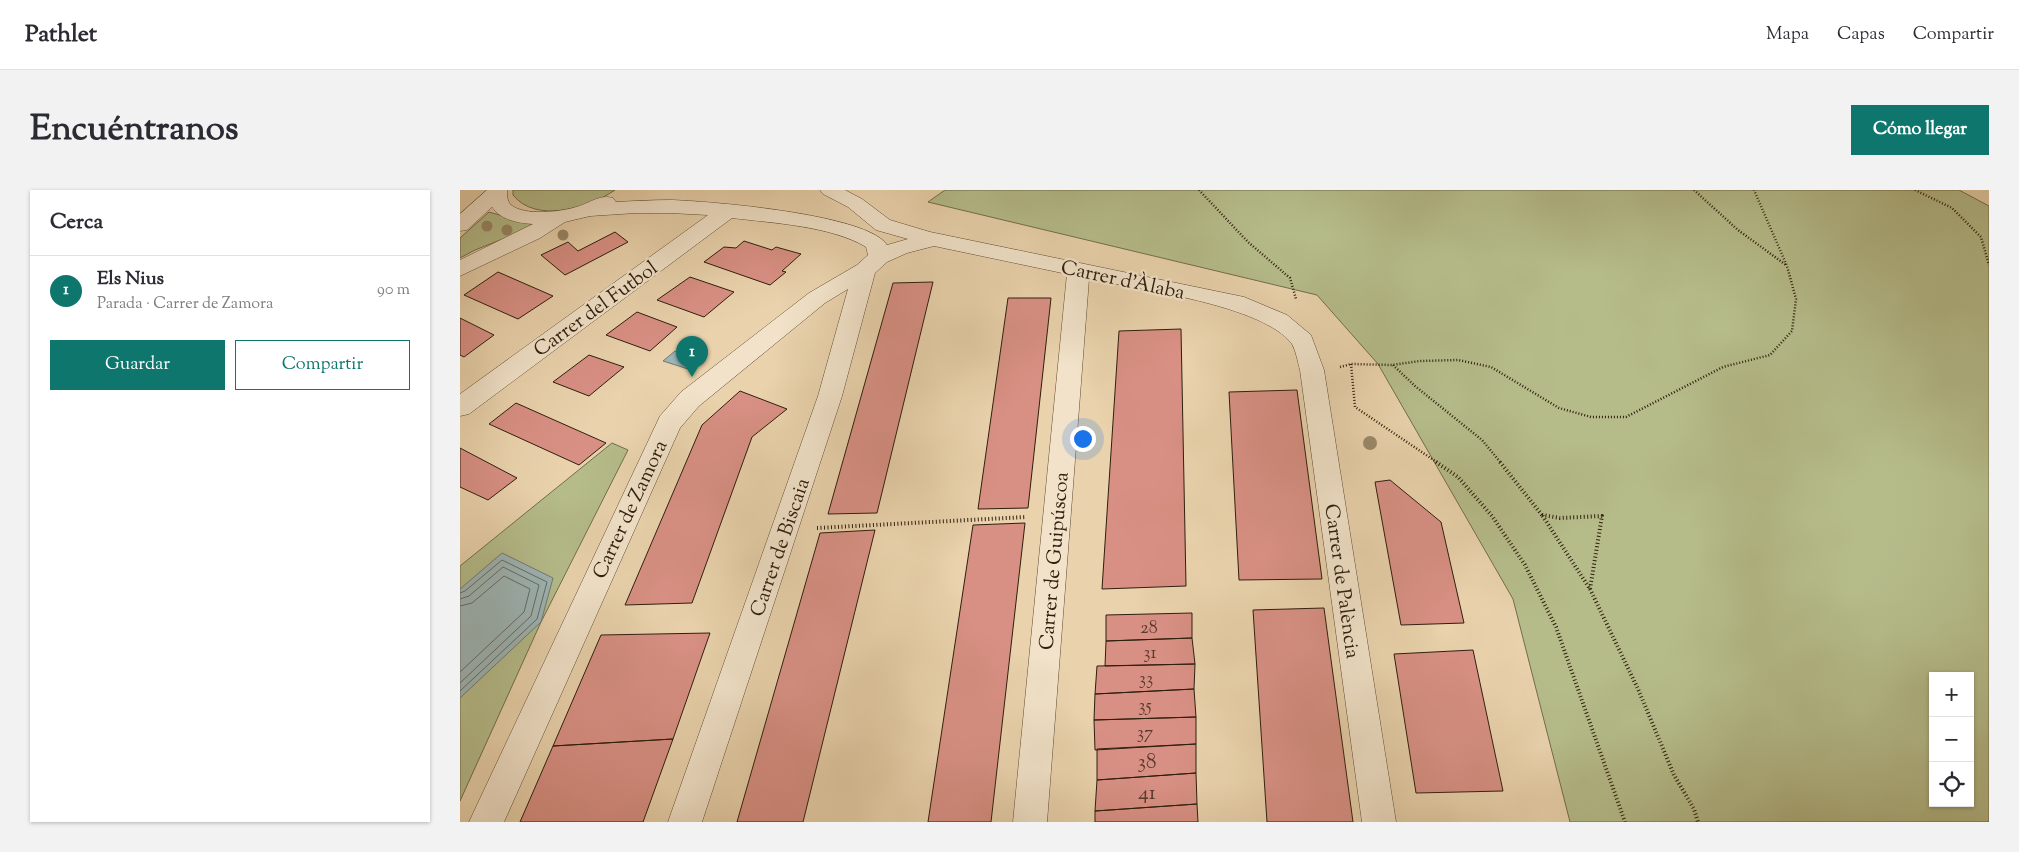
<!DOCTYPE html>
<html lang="es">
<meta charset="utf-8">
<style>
:root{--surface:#fff;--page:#f2f2f3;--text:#2b2b33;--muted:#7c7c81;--line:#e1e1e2;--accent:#0f766e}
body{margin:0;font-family:"Sorts Mill Goudy",serif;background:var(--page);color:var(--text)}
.controls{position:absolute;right:15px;bottom:15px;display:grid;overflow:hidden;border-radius:0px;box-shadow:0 1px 4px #0004}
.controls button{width:45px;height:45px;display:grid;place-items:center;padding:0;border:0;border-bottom:1px solid var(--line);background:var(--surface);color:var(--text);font:25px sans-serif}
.you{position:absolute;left:622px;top:248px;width:18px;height:18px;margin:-12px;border:4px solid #fff;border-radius:50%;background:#1a73e8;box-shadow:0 0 0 8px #1a73e833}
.badge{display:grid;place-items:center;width:32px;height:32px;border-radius:50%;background:var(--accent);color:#fff;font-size:16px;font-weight:700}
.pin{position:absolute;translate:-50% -41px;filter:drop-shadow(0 1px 2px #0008)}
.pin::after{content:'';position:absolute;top:26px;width:18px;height:15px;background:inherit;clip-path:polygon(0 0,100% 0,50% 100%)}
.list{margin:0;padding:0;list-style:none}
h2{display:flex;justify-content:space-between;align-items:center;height:65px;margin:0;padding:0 20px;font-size:21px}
h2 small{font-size:16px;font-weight:400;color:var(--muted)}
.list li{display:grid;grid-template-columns:32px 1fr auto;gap:15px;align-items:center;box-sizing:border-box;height:70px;padding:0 20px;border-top:1px solid var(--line)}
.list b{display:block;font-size:19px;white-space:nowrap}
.list p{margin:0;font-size:16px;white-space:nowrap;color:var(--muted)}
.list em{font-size:16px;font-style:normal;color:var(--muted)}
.actions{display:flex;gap:10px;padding:15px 20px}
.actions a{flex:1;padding:11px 0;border:1px solid var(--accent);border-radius:0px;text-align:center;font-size:18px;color:var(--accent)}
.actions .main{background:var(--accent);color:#fff}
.icon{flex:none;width:28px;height:28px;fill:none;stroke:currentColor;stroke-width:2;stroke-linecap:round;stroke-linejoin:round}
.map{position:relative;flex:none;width:1529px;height:632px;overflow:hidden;border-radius:0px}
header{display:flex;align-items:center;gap:30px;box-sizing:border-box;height:70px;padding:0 25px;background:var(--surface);border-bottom:1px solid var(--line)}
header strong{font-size:24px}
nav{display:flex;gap:28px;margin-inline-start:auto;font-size:18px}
.intro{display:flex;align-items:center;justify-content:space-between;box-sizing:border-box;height:120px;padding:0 30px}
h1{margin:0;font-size:35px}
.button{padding:12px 22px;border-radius:0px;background:var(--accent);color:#fff;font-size:18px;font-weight:700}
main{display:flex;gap:30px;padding:0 30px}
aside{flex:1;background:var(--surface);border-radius:0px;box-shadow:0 1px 4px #0004}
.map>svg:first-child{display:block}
</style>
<header>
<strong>Pathlet</strong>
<nav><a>Mapa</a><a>Capas</a><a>Compartir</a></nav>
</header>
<div class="intro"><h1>Encuéntranos</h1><a class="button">Cómo llegar</a></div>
<main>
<aside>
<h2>Cerca<small></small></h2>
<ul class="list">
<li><span class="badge">1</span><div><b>Els Nius</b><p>Parada · Carrer de Zamora</p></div><em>90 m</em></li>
</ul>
<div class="actions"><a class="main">Guardar</a><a>Compartir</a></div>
</aside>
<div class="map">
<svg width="1529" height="632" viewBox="0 0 1529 632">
<rect width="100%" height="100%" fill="#e9d2ac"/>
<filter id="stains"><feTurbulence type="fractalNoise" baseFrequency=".004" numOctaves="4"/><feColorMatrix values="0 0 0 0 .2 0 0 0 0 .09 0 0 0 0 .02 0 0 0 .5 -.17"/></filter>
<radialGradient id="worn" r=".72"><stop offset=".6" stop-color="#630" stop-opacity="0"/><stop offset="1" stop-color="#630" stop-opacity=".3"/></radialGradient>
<path fill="#b5bc8a" stroke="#726d4c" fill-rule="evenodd" d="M 53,0 L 155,0 C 129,18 76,34 53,5 Z
M 485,0 L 1499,0 L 1529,16 L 1529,632 L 1110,632 L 1053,409 L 918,174 L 857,105 L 468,12 ZM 1473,486 L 1510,486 L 1510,613 L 1473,613 Z
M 29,22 L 74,35 L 73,37 L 15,60 L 0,68 L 0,48 Z
M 152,253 L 168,260 L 81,432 L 0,611 L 0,376 Z"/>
<path fill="#9db5b5" stroke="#717972" d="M 215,161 L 240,169 L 228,179 L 203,171 Z
M 42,363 L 93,388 L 81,432 L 0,508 L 0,399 Z"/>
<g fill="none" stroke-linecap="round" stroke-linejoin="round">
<path stroke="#666a62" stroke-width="1" d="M 0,403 L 5,401 L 42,370 L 87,392 L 77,429 L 0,501
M 0,409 L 9,406 L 43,377 L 79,395 L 71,426 L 0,493
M 0,416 L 12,413 L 44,386 L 70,399 L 64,422 L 0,482"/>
</g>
<path fill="#d89084" stroke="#2f1e0e" d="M 155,42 L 168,52 L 105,85 L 81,65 L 108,52 L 118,61 Z
M 284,51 L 312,60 L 316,57 L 341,64 L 322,81 L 326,82 L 310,95 L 244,72 L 264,57 L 276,58 Z
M 38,82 L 93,106 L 58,129 L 4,105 Z
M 230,87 L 274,102 L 244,127 L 197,110 Z
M 473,92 L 417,323 L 368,324 L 433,93 Z
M 548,108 L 591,108 L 568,318 L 518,319 Z
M 177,122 L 217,137 L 190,161 L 146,145 Z
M 0,128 L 34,145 L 4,167 L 0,165 Z
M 721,139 L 726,396 L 642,399 L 659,141 Z
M 129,165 L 164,177 L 129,206 L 93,192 Z
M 837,200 L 862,389 L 779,390 L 769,202 Z
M 280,201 L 327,219 L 292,247 L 232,413 L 165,415 L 242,235 Z
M 56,213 L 146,253 L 119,275 L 29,234 Z
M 0,258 L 57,288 L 28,310 L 0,297 Z
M 930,290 L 981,332 L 1004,433 L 941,435 L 915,292 Z
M 565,333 L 531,632 L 468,632 L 513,335 Z
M 415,340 L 343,632 L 277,632 L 360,343 Z
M 864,418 L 893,632 L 807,632 L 793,420 Z
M 732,423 L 732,448 L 646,451 L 646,425 Z
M 250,443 L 213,549 L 93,556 L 141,445 Z
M 732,448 L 735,474 L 645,476 L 646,451 Z
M 1013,460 L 1043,601 L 956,603 L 934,464 Z
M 735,474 L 734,499 L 635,504 L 637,476 Z
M 734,499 L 736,527 L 634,530 L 635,504 Z
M 736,527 L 736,554 L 635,560 L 634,530 Z
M 213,549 L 183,632 L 60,632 L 93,556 Z
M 736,554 L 736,583 L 637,590 L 637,559 Z
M 736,583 L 737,614 L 635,621 L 637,590 Z
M 737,614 L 738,632 L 635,632 L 635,621 Z"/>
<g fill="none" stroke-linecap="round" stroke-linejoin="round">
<defs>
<path id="minor" d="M 27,0 L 47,0 C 47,5 47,11 51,15 C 64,26 101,22 116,17 C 129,14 139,4 153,8 L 156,12 C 174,11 192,10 210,10 C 248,11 408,24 427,55 L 448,49 L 416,40 L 388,17 L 363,4 L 360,0 L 385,0 L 402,9 L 430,30 L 470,42 L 784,107 L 827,125 L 851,145 L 864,180 L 936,632 L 902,632 L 840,180 C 838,173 836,161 832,154 C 803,115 678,99 629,89 L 587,632 L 553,632 L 607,84 L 474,56 L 447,63 L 427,72 L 415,83 L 382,206 L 242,632 L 208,632 L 358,206 L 388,99 L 365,113 L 239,216 L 220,238 L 44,632 L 9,632 L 200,226 L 221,202 L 349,103 L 397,75 L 408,65 L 406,57 C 371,36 313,33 272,28 L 9,224 L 0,226 L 0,204 L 248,25 L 210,23 L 176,23 L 130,26 L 105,32 L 80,48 L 0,86 L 0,70 L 73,34 C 58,33 41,30 32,17 L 7,40 L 0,41 L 0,24 Z"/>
</defs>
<use href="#minor" stroke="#5e4b36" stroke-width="1"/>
<path stroke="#2f1e0e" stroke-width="2.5" stroke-dasharray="1 2" stroke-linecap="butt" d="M 739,0 L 788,52 L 830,88 L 836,109
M 1234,0 L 1278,40 L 1326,75
M 1455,0 L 1492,18 L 1521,47 L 1529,75
M 891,174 L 895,217 L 978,273
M 933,175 L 955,196 L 1022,250 L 1041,273
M 880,177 L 891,174 L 932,175 L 960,171 L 998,170 L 1031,177 L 1099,218 L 1131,227 L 1166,227 L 1263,177 L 1310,165 L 1332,141 L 1336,109 L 1327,76 L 1294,0"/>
<path stroke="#2f1e0e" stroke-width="4" stroke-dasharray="1 2.5" stroke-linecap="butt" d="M 976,272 L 998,287 L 1032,326 L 1065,375 L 1096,437 L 1165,632
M 1040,272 L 1082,325
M 1082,325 L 1100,328 L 1142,326 L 1130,399 Z
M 357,338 L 566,327
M 1130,399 L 1178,499 L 1214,585 L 1234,619 L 1238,632"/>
<use href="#minor" fill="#f1e2c9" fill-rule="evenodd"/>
</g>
<g fill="#998969">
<circle cx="27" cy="36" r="5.5"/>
<circle cx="47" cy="40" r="5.5"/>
<circle cx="103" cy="45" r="5.5"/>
<circle cx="910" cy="253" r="7"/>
</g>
<g text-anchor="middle" stroke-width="4.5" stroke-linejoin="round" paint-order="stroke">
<g font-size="18" fill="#593a2c">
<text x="689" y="443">28</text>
<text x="690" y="468">31</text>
<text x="686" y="494">33</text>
<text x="685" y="521">35</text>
<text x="685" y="548">37</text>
</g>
<g font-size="20" fill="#2f1e0e" stroke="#f1e2c9">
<text transform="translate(663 89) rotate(12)" y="7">Carrer d'Àlaba</text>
<text transform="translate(135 118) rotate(-36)" y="7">Carrer del Futbol</text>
<text transform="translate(169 319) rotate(-65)" y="7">Carrer de Zamora</text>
<text transform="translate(319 357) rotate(-71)" y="7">Carrer de Biscaia</text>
<text transform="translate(593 371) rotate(-85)" y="7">Carrer de Guipúscoa</text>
<text transform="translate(883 391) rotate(82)" y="7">Carrer de Palència</text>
</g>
<g font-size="21" fill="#593a2c">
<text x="687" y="578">38</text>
<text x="687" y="609">41</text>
</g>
</g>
<rect width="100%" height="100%" filter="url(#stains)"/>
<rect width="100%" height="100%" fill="url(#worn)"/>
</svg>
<div class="controls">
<button>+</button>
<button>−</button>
<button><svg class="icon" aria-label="locate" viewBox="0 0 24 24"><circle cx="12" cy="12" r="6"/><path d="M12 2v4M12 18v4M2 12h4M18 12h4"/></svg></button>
</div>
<div class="you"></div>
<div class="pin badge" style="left:232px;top:187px">1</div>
</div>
</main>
